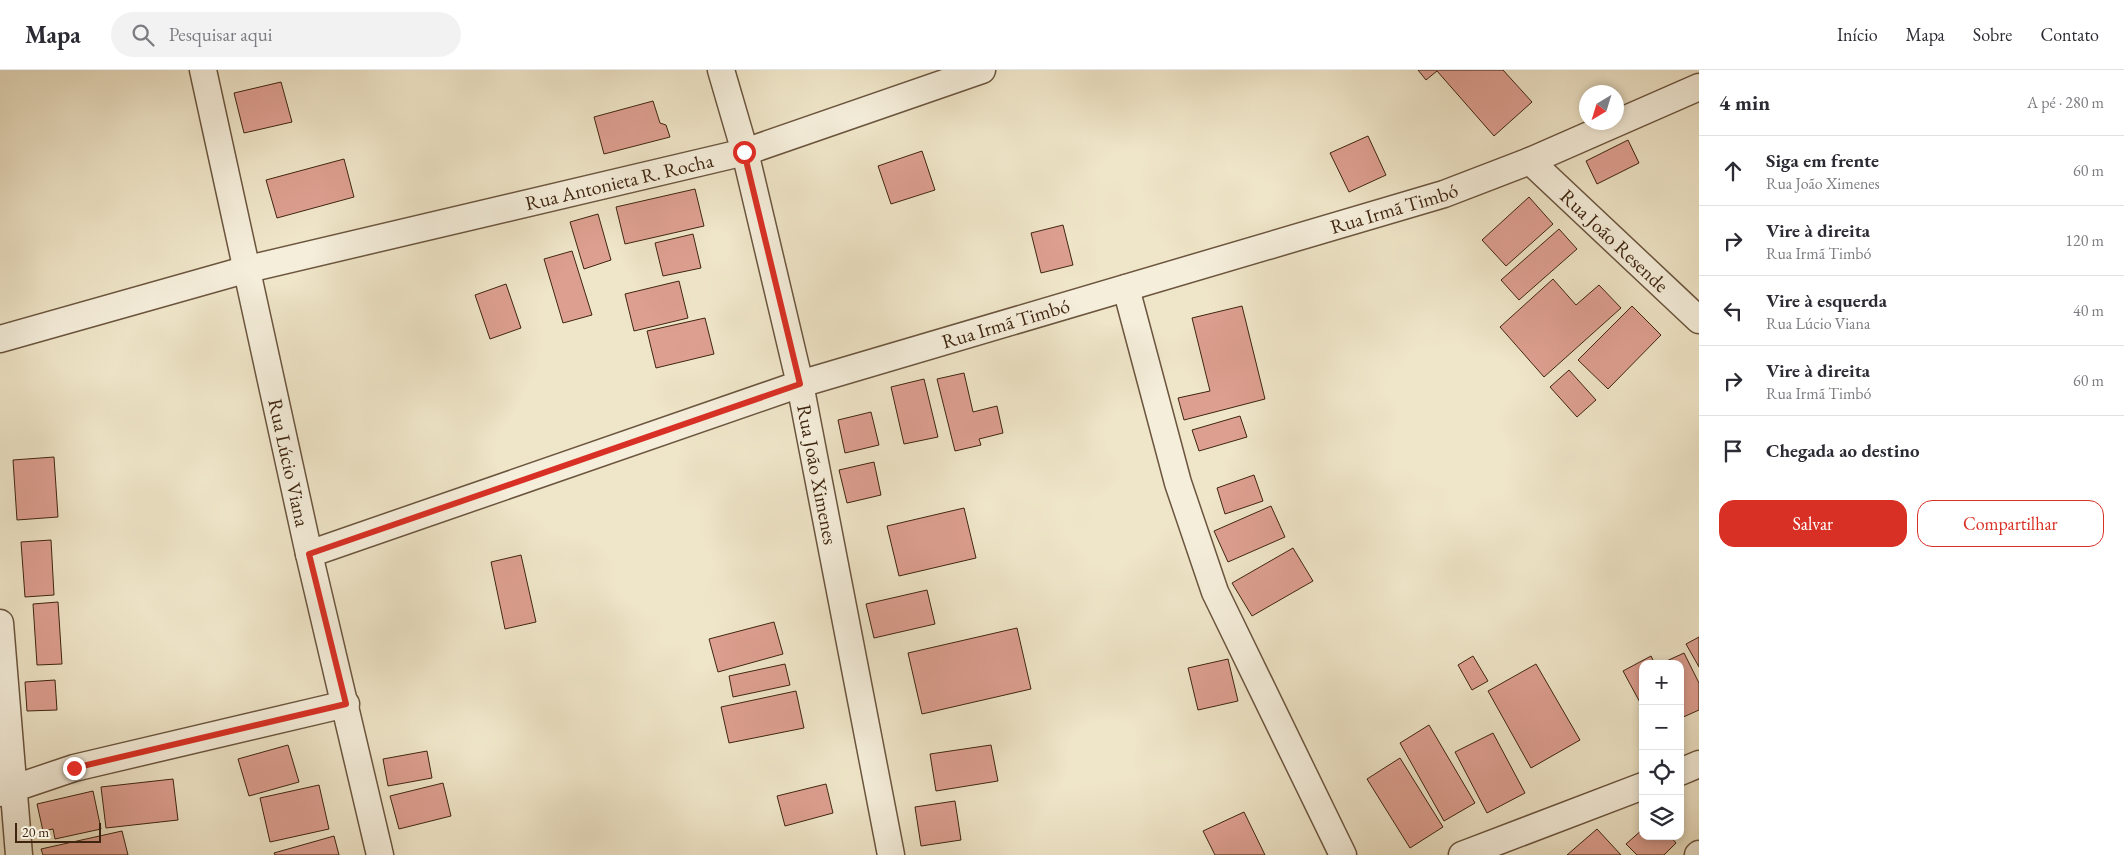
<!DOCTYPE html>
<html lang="pt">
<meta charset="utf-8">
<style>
:root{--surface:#fff;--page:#f2f2f3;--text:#2b2b33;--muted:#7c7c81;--line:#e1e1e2;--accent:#d93025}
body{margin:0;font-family:"EB Garamond",serif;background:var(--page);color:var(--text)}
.controls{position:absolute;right:15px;bottom:15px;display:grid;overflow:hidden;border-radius:10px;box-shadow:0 2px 8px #0003}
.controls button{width:45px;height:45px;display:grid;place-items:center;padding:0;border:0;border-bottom:1px solid var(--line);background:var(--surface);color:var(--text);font:25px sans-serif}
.compass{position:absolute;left:1579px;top:15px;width:45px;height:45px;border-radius:50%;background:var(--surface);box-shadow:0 2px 8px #0003;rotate:218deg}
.scale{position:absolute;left:15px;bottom:12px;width:86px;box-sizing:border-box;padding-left:5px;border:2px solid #3f2510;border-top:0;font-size:14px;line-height:18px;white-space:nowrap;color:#3f2510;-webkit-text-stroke:4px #f5eedb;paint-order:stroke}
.stop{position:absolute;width:15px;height:15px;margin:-11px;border:4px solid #d93025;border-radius:50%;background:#fff}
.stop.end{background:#d93025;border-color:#fff;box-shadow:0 1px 5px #0008}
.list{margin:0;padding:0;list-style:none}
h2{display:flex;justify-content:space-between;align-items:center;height:65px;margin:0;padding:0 20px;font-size:21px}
h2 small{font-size:16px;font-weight:400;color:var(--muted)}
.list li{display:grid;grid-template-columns:32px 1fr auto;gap:15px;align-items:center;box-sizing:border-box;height:70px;padding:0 20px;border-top:1px solid var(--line)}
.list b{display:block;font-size:19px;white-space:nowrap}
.list p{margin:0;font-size:16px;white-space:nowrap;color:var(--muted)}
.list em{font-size:16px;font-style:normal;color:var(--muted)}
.actions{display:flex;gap:10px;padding:15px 20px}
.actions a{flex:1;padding:11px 0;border:1px solid var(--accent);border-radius:15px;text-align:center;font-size:18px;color:var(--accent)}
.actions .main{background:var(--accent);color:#fff}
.icon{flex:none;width:28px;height:28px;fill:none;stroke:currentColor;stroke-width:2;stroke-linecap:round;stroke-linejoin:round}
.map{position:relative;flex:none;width:1699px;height:785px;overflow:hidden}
header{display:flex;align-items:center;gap:30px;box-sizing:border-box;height:70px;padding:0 25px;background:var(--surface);border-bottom:1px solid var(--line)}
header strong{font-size:24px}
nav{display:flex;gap:28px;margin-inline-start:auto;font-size:18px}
.search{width:350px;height:45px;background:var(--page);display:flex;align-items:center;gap:12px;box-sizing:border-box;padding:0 18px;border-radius:28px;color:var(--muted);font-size:19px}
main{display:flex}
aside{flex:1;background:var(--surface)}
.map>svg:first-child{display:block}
</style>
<header>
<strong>Mapa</strong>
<div class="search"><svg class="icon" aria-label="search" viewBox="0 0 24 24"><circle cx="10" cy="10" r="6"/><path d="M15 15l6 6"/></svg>Pesquisar aqui</div>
<nav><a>Início</a><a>Mapa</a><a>Sobre</a><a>Contato</a></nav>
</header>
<main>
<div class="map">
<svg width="1699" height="785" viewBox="0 0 1699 785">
<rect width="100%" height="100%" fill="#efe5c8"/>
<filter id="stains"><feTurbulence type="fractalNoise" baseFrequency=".004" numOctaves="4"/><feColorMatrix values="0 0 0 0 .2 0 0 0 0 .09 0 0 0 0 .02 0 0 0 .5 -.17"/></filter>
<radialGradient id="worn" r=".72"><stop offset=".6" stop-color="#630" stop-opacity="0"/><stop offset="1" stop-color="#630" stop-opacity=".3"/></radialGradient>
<path fill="#dd9f90" stroke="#3f2510" d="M 1418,0 L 1503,0 L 1532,32 L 1494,66 L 1437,1 L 1426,10 Z
M 281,12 L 292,52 L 244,63 L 234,23 Z
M 653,31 L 660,53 L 666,55 L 670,67 L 604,84 L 594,47 Z
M 1368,66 L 1386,105 L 1349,122 L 1330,83 Z
M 1628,70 L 1639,93 L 1597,114 L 1586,91 Z
M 922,81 L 935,120 L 891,134 L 878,96 Z
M 344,89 L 354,127 L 277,148 L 266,110 Z
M 695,119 L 704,156 L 625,174 L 616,137 Z
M 1529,127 L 1553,154 L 1506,196 L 1482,170 Z
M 598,144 L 611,190 L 584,199 L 570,152 Z
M 1063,155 L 1073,195 L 1041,203 L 1031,163 Z
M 1559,159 L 1577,179 L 1519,230 L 1501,210 Z
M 693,164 L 701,198 L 663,206 L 655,173 Z
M 572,181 L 592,245 L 563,253 L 544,189 Z
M 1553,209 L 1576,235 L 1599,215 L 1621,238 L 1544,307 L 1500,257 Z
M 679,211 L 688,248 L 634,261 L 625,224 Z
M 506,214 L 521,258 L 490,269 L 475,225 Z
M 1242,236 L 1265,329 L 1184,350 L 1178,328 L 1210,321 L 1192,248 Z
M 1632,236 L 1661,265 L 1608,319 L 1578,290 Z
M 705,248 L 714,284 L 656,298 L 647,261 Z
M 1569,300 L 1596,330 L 1577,347 L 1550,317 Z
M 964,303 L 973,342 L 997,336 L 1003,363 L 979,369 L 981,375 L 955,381 L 937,309 Z
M 924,309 L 938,367 L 904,374 L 891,317 Z
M 871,342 L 879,375 L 845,383 L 838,350 Z
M 1240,346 L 1247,367 L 1199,381 L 1192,360 Z
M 54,387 L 58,447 L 17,450 L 13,390 Z
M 874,392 L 881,425 L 847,433 L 839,400 Z
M 1254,405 L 1263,431 L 1225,444 L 1217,418 Z
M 1271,436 L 1285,467 L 1228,492 L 1214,461 Z
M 964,438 L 976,488 L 899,506 L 887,456 Z
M 51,470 L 54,525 L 25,527 L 21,472 Z
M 1293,478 L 1313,511 L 1252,546 L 1232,513 Z
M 521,485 L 536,552 L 505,559 L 491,492 Z
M 927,520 L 935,554 L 874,568 L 866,534 Z
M 58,532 L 62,594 L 37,595 L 33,534 Z
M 774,552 L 783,584 L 718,602 L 709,569 Z
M 1017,558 L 1031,619 L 922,644 L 908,583 Z
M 1699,567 L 1699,597 L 1686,574 Z
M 1684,583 L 1699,613 L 1699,640 L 1681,648 L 1680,594 L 1660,594 Z
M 1473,586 L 1488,611 L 1472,620 L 1458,595 Z
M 1651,586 L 1655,594 L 1643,594 L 1643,638 L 1623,601 Z
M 1228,589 L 1238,631 L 1198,640 L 1188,598 Z
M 785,594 L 790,615 L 733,627 L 729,606 Z
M 1536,594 L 1580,670 L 1531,698 L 1488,621 Z
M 55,610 L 57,640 L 27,641 L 25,612 Z
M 796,621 L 804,658 L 729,673 L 721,637 Z
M 1429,655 L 1475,733 L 1444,751 L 1400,673 Z
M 1493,663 L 1525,723 L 1487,743 L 1455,682 Z
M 288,675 L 299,712 L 249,726 L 238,689 Z
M 991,675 L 998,711 L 936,721 L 930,684 Z
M 427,681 L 432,708 L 388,716 L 383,689 Z
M 1400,688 L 1443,757 L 1410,778 L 1367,709 Z
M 173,709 L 178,750 L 106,758 L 101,717 Z
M 443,713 L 451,746 L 399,759 L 390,726 Z
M 826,714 L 833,743 L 785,756 L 777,726 Z
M 319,715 L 329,759 L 270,772 L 260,728 Z
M 93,721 L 101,759 L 55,769 L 53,759 L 43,761 L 37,734 Z
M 955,731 L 961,770 L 921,776 L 915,737 Z
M 1244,742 L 1265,785 L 1215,785 L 1203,761 Z
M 1597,759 L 1621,785 L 1567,785 Z
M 1643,759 L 1643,766 L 1670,766 L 1676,773 L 1664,785 L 1637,785 L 1626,774 Z
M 122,761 L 128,785 L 43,785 L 41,779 Z
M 334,766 L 339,785 L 275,785 L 274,783 Z"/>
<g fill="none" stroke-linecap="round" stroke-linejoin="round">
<defs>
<g id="street">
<path id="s1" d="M 203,0 L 309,484 L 380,785"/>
<path id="s2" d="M 721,0 L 745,82 L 800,314 L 891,785"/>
<path id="s3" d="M 1530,91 L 1699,250"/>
<path d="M 1126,218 L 1178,413 L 1215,522 L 1343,785"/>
<path id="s4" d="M 0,269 L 248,199 L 745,82 L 982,0"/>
<path id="s5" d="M 309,484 L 800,314 L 1444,124 L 1530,91 L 1699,17"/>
<path d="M 0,553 L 19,785"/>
<path d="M 1680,702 L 1699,694"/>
<path d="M 0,723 L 74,698 L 346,634"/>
<path d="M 1462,785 L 1643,716"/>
<path d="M 1698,785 L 1699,784"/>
</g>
</defs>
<use href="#street" stroke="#6b553e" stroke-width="29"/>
<use href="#street" stroke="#f5eedb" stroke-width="26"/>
</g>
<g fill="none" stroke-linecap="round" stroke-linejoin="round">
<path stroke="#d93025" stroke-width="6" d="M 74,698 L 346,634 L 309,484 L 800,314 L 744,82"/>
</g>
<g text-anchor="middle" stroke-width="4.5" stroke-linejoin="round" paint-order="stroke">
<g font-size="20" fill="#3f2510" stroke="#f5eedb">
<text dy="7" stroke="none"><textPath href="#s4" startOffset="639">Rua Antonieta R. Rocha</textPath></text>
<text dy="7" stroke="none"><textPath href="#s5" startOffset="1139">Rua Irmã Timbó</textPath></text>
<text dy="7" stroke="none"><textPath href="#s3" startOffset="116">Rua João Resende</textPath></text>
<text dy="7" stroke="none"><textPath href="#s5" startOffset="734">Rua Irmã Timbó</textPath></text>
<text dy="7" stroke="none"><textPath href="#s1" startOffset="402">Rua Lúcio Viana</textPath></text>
<text dy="7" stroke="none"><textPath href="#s2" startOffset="416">Rua João Ximenes</textPath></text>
</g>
</g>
<rect width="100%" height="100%" filter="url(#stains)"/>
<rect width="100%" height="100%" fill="url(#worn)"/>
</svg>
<div class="controls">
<button>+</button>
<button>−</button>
<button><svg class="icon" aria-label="locate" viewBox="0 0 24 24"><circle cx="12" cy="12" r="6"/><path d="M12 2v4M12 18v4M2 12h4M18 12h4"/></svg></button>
<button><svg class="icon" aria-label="layers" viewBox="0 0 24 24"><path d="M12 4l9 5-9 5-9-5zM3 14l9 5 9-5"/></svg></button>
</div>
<svg class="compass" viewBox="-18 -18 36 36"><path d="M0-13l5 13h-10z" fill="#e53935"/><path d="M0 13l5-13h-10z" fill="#7c7c81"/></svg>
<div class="scale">20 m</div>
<div class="stop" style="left:744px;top:82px"></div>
<div class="stop end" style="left:74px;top:698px"></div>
</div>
<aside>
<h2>4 min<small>A pé · 280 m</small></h2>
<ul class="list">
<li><svg class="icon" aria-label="ahead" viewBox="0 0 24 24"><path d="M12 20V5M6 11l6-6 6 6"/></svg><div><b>Siga em frente</b><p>Rua João Ximenes</p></div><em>60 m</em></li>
<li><svg class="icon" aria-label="right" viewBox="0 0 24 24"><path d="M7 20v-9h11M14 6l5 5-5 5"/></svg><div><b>Vire à direita</b><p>Rua Irmã Timbó</p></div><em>120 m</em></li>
<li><svg class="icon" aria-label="left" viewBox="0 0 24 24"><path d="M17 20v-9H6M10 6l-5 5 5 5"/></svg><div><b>Vire à esquerda</b><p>Rua Lúcio Viana</p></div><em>40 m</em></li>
<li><svg class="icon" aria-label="right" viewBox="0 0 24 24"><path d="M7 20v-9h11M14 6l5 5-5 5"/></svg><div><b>Vire à direita</b><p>Rua Irmã Timbó</p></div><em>60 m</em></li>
<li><svg class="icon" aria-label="arrive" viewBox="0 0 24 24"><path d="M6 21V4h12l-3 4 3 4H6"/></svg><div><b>Chegada ao destino</b></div></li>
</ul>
<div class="actions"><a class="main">Salvar</a><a>Compartilhar</a></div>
</aside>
</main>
